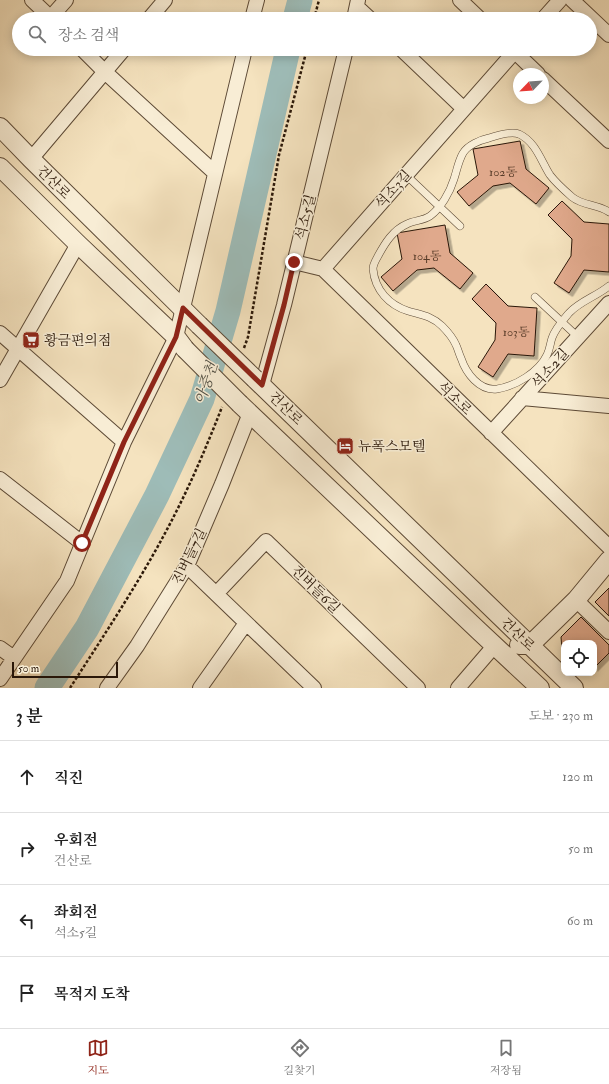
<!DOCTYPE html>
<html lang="ko">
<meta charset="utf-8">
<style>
:root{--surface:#fff;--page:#f2f2f2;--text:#222;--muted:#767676;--line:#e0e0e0;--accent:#8f2418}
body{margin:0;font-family:"IM FELL Double Pica","Noto Serif KR",serif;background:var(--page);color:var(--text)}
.controls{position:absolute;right:12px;bottom:12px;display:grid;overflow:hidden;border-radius:8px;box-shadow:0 2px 10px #0003}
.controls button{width:36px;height:36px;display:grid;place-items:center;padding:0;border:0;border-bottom:1px solid var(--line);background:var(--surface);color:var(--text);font:20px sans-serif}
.compass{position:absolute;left:513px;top:68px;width:36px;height:36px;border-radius:50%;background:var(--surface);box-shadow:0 2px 10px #0003;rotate:245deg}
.scale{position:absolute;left:12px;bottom:10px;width:106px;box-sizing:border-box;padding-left:4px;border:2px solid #2a1708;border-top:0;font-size:11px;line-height:14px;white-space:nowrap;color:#2a1708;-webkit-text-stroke:3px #f8edd5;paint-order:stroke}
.stop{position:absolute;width:12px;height:12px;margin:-9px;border:3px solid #8f2418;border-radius:50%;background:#fff}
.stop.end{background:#8f2418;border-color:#fff;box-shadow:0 1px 4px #0008}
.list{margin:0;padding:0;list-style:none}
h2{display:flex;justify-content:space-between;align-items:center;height:52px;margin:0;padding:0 16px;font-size:17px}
h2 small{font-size:13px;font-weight:400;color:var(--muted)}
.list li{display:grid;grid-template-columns:26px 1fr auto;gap:12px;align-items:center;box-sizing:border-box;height:72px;padding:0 16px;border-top:1px solid var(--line)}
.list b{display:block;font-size:15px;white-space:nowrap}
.list p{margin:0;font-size:13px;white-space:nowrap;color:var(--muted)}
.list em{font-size:13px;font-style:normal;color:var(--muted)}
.icon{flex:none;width:22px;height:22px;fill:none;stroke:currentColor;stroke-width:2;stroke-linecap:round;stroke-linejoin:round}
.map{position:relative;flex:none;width:609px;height:688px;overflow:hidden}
.search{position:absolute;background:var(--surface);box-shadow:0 2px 10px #0003;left:12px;right:12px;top:12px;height:44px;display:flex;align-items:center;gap:10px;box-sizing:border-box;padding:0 14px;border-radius:22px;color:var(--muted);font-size:15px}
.sheet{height:340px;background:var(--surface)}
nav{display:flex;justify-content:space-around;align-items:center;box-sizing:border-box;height:56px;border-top:1px solid var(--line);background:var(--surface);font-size:11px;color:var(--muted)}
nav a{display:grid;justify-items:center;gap:2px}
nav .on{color:var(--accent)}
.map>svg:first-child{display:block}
</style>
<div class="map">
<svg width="609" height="688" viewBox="0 0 609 688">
<defs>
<filter id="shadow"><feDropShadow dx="3.5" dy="3.5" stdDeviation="0" flood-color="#0004"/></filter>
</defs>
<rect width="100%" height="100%" fill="#f5e3bf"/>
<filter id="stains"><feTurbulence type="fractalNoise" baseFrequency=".005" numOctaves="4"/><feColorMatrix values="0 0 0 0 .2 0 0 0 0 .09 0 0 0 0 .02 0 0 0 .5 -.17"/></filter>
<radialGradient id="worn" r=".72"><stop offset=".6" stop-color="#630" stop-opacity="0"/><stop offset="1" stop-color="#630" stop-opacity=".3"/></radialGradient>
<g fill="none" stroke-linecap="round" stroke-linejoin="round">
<path stroke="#9ebdb9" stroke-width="25" d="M 295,19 L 300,0
M 47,688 L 87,628 L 157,495 L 202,399 L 228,311 L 288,49"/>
</g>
<path fill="#e0a98c" stroke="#2a1708" filter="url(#shadow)" d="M 520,141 L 526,169 L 549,188 L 536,204 L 510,183 L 493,186 L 469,206 L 457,192 L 478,175 L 473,149 Z
M 562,201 L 584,222 L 609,224 L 609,272 L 584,270 L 569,293 L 554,283 L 571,256 L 572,239 L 548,215 Z
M 445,225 L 450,253 L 473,273 L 460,289 L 434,268 L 417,270 L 393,291 L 381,277 L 402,259 L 397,233 Z
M 486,284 L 508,306 L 537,308 L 534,356 L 508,354 L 493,377 L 478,367 L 495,340 L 496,323 L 472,299 Z
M 609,588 L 609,616 L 595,602 Z
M 581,617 L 609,645 L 609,653 L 594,668 L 594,643 L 564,643 L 564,651 L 562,649 L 561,637 Z"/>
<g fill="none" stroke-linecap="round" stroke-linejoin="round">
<defs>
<path id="service" d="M 406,175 L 460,226
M 609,212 C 598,204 583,206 572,197 C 564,190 556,183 550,175 C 541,161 536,142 519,134 C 511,131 498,135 489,138 C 480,140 468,145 463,153 C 458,162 457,170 454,179 C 450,192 441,208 430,216 C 423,221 414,220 407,224 C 393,230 385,243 378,256 C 376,260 373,264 373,269 C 375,290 389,305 408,311 C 421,315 432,316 442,326 C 448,332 453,338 456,345 C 458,349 459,354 461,358 C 466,373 479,391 497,389 C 516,386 539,372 547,355 C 550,349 550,344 552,338 C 555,329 563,320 569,313 C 580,301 597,296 609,286
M 535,297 L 578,337"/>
<path id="minor" d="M 32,0 L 52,19
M 460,0 L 480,19
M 572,0 L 609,35
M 357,7 L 370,19
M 51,17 L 66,0
M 149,19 L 165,0
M 252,19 L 257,0
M 354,19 L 358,0
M 543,19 L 560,0
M 82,49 L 105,72 L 215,173
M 401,49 L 464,109
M 512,49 L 538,74
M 543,79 L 609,141
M 31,159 L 124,49
M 294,262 L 323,269 L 609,547
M 323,269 L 517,49
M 0,333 L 124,442
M 0,380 L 78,244
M 262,385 L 284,305 L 346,49
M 522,398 L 609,406
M 491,433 L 609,303
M 0,479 L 82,543
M 187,566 L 314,688
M 216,594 L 266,541 L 418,688
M 576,600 L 609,632
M 0,648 L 14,658
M 0,679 L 67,581 L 124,442 L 176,337 L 245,49
M 107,688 L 137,646 L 187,566 L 222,484 L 250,413
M 200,688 L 246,623
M 458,688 L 495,645"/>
<path id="tertiary" d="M 0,127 L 31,159 L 199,325
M 0,167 L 78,244 L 176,337 L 185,349
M 255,379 L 574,688
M 240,404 L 479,631 L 540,688
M 519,645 L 530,645 L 576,600 L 609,560"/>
</defs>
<use href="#service" stroke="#5d4a36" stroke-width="8"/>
<use href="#minor" stroke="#5d4a36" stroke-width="16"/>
<use href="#tertiary" stroke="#5d4a36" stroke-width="20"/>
<path stroke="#2a1708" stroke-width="2.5" stroke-dasharray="3 2" stroke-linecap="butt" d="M 314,19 L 319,0
M 244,348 L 248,337 L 279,155 L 307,49
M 70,688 C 106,632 144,575 174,516 C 192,481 208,443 222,407"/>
<use href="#service" stroke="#f8edd5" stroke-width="7"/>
<use href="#minor" stroke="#f8edd5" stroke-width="14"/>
<use href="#tertiary" stroke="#f8edd5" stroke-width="18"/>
<defs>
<path id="tertiary-bridge" d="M 199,325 L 255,379
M 185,349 L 240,404"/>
</defs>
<use href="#tertiary-bridge" stroke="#5d4a36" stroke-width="20" stroke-linecap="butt"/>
<use href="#tertiary-bridge" stroke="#f8edd5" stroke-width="18"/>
</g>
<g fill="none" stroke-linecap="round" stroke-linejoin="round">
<path stroke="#8f2418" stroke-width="5" d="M 82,543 L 124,442 L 176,337 L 183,308 L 262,385 L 284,305 L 294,262"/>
</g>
<defs>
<symbol id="supermarket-square" viewBox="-11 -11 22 22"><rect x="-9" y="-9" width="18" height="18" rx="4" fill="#8f2418" stroke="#f8edd5"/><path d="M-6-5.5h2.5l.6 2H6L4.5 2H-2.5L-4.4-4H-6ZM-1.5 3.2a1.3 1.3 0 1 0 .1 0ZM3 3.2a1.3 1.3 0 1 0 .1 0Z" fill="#fff"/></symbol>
<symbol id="hotel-square" viewBox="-11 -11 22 22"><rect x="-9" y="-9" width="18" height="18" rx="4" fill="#8f2418" stroke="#f8edd5"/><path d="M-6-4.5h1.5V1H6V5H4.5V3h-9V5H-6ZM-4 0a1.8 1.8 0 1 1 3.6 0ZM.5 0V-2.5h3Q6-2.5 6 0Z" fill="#fff"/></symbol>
</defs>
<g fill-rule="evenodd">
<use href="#supermarket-square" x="21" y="330" width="20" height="20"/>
<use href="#hotel-square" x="335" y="436" width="20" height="20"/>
</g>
<g text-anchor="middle" stroke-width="3" stroke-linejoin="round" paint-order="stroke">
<g font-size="12" fill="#583c29">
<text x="503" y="176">102동</text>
<text x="427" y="260">104동</text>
<text x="516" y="336">103동</text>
</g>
<g font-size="14" fill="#2a1708" stroke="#f8edd5">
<text transform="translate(54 182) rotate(45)" y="5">건산로</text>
<text transform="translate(393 189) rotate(-48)" y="5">석소3길</text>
<text transform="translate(305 217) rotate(-76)" y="5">석소5길</text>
<text transform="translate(550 368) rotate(-48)" y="5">석소2길</text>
<text transform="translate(455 398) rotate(44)" y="5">석소로</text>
<text transform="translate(286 408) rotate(44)" y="5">건산로</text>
<text transform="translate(189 556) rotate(-64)" y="5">진버들7길</text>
<text transform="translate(316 589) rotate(44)" y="5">진버들6길</text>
<text transform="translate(518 634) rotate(44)" y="5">건산로</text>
</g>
<g font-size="14" fill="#2a1708" stroke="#f8edd5" text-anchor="start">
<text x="44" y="345">황금편의점</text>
<text x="358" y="451">뉴폭스모텔</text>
</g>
<g font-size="15" font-style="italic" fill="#535146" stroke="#f8edd5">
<text transform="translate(206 383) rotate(-72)" y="5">아중천</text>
</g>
</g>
<rect width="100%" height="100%" filter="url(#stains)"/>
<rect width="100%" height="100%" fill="url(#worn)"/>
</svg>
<div class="controls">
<button><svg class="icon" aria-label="locate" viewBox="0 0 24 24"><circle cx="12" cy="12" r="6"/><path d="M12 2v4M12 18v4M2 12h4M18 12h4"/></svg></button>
</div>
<svg class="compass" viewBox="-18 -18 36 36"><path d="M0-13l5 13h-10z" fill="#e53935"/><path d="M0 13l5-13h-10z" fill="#767676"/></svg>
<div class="scale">50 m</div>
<div class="stop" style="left:82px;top:543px"></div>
<div class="stop end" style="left:294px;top:262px"></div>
<div class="search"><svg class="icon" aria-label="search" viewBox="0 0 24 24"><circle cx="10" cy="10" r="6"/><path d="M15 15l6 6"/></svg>장소 검색</div>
</div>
<section class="sheet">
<h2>3 분<small>도보 · 230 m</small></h2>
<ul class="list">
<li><svg class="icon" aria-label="ahead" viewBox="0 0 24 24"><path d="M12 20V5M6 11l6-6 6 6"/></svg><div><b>직진</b></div><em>120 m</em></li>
<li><svg class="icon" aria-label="right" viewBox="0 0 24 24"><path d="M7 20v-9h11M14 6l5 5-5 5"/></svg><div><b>우회전</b><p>건산로</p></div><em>50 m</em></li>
<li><svg class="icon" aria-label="left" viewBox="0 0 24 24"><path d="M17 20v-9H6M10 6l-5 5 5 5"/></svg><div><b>좌회전</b><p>석소5길</p></div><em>60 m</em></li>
<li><svg class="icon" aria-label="arrive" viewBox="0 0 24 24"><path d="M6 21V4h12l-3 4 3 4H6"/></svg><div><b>목적지 도착</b></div></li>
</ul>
</section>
<nav>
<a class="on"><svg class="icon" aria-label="map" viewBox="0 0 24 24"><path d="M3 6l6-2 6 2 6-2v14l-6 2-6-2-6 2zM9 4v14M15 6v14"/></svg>지도</a>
<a><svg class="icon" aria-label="directions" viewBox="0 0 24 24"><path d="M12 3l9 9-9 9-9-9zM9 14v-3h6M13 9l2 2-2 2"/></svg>길찾기</a>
<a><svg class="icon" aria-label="saved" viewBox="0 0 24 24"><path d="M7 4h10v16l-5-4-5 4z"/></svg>저장됨</a>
</nav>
